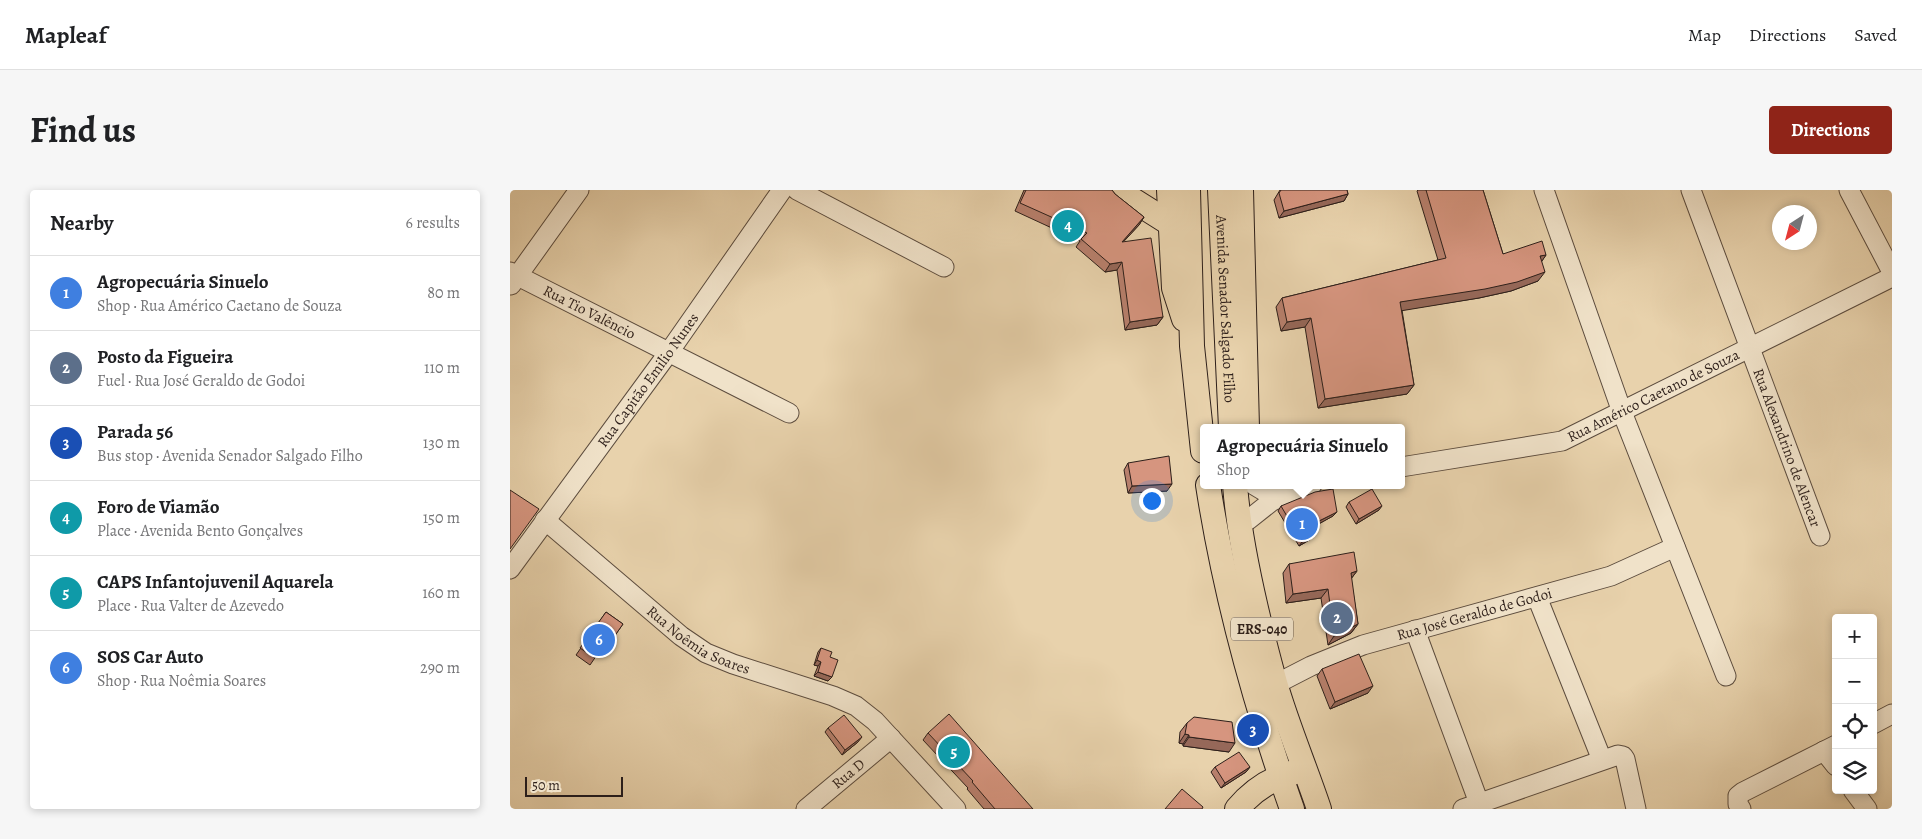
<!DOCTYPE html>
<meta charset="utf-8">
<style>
:root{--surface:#fff;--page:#f6f6f6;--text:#202124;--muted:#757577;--line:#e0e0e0;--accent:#8f2418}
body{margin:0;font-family:Alegreya,serif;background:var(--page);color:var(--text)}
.controls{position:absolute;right:15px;bottom:15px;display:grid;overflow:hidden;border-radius:5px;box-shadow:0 2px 8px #0003}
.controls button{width:45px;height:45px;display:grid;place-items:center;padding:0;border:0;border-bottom:1px solid var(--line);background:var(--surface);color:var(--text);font:25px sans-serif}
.compass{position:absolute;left:1262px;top:15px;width:45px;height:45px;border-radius:50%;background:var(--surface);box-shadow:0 2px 8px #0003;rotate:216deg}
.scale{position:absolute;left:15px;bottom:12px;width:98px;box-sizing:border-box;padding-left:5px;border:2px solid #2d1f1a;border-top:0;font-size:14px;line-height:18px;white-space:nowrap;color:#2d1f1a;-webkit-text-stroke:4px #f0e2c9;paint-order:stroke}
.you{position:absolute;left:641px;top:310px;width:18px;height:18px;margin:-12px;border:4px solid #fff;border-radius:50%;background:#1a73e8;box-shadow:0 0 0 8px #1a73e833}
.badge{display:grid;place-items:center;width:32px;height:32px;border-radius:50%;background:var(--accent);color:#fff;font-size:16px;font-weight:700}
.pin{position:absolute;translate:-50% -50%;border:2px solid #fff;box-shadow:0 1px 5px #0006}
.popup{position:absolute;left:690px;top:234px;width:205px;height:65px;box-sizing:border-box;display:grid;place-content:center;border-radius:5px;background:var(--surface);filter:drop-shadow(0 1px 4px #0005);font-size:16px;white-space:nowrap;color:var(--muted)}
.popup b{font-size:19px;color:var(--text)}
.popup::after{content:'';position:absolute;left:50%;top:100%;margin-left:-10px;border:10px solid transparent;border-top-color:var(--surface)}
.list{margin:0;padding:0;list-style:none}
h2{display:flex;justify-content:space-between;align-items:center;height:65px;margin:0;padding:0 20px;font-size:21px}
h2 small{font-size:16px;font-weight:400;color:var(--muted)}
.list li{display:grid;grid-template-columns:32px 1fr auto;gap:15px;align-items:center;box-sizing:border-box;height:75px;padding:0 20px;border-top:1px solid var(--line)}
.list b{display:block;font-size:19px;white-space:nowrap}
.list p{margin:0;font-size:16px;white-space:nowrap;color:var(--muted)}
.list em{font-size:16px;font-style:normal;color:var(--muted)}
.icon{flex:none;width:28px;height:28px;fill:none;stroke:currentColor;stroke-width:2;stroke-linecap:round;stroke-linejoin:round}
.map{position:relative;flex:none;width:1382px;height:619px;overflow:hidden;border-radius:5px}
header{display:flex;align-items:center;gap:30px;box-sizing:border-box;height:70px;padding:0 25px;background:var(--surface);border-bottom:1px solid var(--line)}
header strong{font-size:24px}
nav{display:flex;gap:28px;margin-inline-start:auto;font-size:18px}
.intro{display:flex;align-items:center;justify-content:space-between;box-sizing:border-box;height:120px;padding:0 30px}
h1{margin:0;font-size:35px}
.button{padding:12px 22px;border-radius:5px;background:var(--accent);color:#fff;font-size:18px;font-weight:700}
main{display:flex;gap:30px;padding:0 30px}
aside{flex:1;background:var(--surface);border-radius:5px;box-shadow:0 2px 8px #0003}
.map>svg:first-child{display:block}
</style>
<header>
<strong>Mapleaf</strong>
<nav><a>Map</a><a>Directions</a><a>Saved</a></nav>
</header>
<div class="intro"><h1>Find us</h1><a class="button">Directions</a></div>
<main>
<aside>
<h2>Nearby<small>6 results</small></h2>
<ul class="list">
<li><span class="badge" style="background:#3f7fe0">1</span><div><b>Agropecuária Sinuelo</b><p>Shop · Rua Américo Caetano de Souza</p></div><em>80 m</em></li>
<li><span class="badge" style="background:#5c6f8a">2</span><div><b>Posto da Figueira</b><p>Fuel · Rua José Geraldo de Godoi</p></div><em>110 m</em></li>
<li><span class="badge" style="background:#1a4fb4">3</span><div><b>Parada 56</b><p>Bus stop · Avenida Senador Salgado Filho</p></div><em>130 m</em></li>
<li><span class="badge" style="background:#0f9aa8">4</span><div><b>Foro de Viamão</b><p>Place · Avenida Bento Gonçalves</p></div><em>150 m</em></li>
<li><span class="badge" style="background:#0f9aa8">5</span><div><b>CAPS Infantojuvenil Aquarela</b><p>Place · Rua Valter de Azevedo</p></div><em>160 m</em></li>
<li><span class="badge" style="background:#3f7fe0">6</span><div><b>SOS Car Auto</b><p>Shop · Rua Noêmia Soares</p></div><em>290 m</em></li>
</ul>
</aside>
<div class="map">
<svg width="1382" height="619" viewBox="0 0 1382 619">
<rect width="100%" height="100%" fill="#e8d2ac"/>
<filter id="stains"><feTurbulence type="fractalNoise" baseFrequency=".004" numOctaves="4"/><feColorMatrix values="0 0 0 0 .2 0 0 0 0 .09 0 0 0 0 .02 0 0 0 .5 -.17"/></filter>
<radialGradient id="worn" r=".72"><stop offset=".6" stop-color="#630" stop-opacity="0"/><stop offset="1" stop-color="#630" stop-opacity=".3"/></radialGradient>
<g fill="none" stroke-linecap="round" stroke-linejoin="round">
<defs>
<g id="minor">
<path d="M 287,0 L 434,77"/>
<path d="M 1034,0 L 1112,222 L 1216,486"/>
<path id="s1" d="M 1181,0 L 1310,346"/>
<path d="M 1339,0 L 1382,82"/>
<path id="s2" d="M 0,82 L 279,223"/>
<path d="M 1,95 L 69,0"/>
<path id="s3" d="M 891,277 L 1052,251 L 1382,87"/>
<path d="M 744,295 L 754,301 L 772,306"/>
<path id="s4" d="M 35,330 L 171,446 L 196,463 L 223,474 L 323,506 L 346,516 L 365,531 L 446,619"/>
<path d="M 738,330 L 762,311 L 802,295"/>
<path id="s5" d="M 0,379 L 159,162 L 272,0"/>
<path d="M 1027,407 L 1092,570"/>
<path d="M 905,440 L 969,613"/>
<path id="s6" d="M 766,494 L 801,476 L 853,455 L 1101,386 L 1165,357"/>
<path d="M 1363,534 L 1382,524"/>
<path d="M 1314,561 L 1326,576"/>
<path d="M 1343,600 L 1357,619"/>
<path id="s7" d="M 296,619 L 381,548"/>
<path d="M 953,619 L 1108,565 L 1113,566 L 1115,569 L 1126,619"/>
<path d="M 1231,619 L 1228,614 L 1228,606 L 1233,602 L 1326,555"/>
</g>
<g id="major">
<path d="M 607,0 L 661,34 L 672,37"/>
<path d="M 659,0 L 664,98 L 674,129"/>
<path d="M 678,0 L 682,156 L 693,261"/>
<path id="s8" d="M 710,0 L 721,238"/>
<path d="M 731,0 L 737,238"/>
<path d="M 698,295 C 715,405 745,514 782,619"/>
<path d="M 725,295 C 730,359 748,431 765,493 C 777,535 795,577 809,619"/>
<path d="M 727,619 C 743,600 761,588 785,582"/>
</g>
</defs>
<use href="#minor" stroke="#5c4c3e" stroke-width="21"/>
<use href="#major" stroke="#2d1f1a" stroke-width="26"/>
<use href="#minor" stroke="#f0e2c9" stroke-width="19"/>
<use href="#major" stroke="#e8d2ac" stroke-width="24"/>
</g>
<path fill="#b8806d" stroke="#2d1f1a" d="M 514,0 L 602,0 L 605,4 L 634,27 L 629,35 L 613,52 L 653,127 L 647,135 L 615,140 L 607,80 L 595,82 L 566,57 L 570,51 L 505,21 Z
M 770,0 L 837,0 L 838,4 L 834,11 L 769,28 L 764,10 Z
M 908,0 L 973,0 L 993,64 L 1036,65 L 1031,72 L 1028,91 L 1001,101 L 969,108 L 892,120 L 904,195 L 897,204 L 808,218 L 795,137 L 771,141 L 766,117 L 772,108 L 928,70 L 907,1 Z
M 618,273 L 657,301 L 618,303 L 614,280 Z
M 839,312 L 869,320 L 846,334 L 836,317 Z
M 771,316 L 827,322 L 823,326 L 801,338 L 804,344 L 801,349 L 789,356 L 768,321 Z
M 779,374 L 847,381 L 841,389 L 848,434 L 841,443 L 818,455 L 811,408 L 776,413 L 773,383 Z
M 96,422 L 113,434 L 94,461 L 91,459 L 80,475 L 66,465 Z
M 311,458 L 320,467 L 318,491 L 304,486 L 308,476 L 304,475 L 308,462 Z
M 812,479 L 858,503 L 820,519 L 807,486 Z
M 677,533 L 719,562 L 673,556 L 673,554 L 669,553 L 670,542 Z
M 318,538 L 348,552 L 332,565 L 315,542 Z
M 418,543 L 523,619 L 474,619 L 457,599 L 458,598 L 413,550 Z
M 705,577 L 740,577 L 736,582 L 711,598 L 701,582 Z"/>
<path fill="#966859" stroke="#2d1f1a" d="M 838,4 L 834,11 L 769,28 L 774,21 Z
M 634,27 L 629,35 L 606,60 L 612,52 Z
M 1036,65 L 1030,74 L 1030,66 Z
M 612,72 L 607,80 L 595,82 L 600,74 Z
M 1035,82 L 1028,91 L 1001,101 L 969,108 L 884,122 L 890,112 Z
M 653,127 L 647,135 L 615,140 L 620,132 Z
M 801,128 L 795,137 L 771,141 L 777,132 Z
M 904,195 L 897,204 L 808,218 L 815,209 Z
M 662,294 L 657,301 L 618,303 L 622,296 Z
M 872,316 L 869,320 L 846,334 L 849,329 Z
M 827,322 L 823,326 L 796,341 L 799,336 Z
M 804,344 L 801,349 L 789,356 L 792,352 Z
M 847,381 L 840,390 L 841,383 Z
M 818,399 L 811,408 L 776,413 L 783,404 Z
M 848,434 L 841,443 L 818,455 L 824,446 Z
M 307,470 L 311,472 L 308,476 L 304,475 Z
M 308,482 L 322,487 L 318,491 L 304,486 Z
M 863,496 L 858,503 L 820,519 L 825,512 Z
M 675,544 L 679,545 L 673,554 L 669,553 Z
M 352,547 L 348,552 L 332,565 L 335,560 Z
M 679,547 L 725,553 L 719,562 L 673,556 Z
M 740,577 L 736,582 L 711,598 L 715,593 Z"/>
<path fill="#d6957f" stroke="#2d1f1a" d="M 516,0 L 602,0 L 605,4 L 634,27 L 612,52 L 641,48 L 653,127 L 620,132 L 612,72 L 600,74 L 571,49 L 577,43 L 510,13 Z
M 771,0 L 837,0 L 838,4 L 774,21 L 769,3 Z
M 916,0 L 973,0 L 993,64 L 1032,51 L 1036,65 L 1030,66 L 1035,82 L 1007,92 L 975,99 L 890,112 L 904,195 L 815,209 L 801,128 L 777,132 L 772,108 L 936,68 Z
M 659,266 L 662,294 L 622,296 L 618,273 Z
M 823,299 L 827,322 L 799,336 L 804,344 L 792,352 L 771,316 L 805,302 Z
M 862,299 L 872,316 L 849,329 L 839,312 Z
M 0,300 L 29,319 L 0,359 Z
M 844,362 L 847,381 L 841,383 L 848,434 L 824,446 L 818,399 L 783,404 L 779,374 Z
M 96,422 L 113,434 L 99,454 L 96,452 L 85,468 L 70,458 Z
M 311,458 L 322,462 L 320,467 L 328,470 L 322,487 L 308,482 L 311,472 L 307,470 Z
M 849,464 L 863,496 L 825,512 L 812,479 Z
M 439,524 L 523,619 L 485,619 L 462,592 L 463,591 L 418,543 Z
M 334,525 L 352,547 L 335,560 L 318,538 Z
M 684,527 L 722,532 L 725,553 L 679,547 L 679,545 L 675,544 L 677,533 Z
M 729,562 L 740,577 L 715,593 L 705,577 Z
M 672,599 L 693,617 L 692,619 L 655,619 Z"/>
<g text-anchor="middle" stroke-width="4.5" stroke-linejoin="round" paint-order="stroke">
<rect fill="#f0e2c9" stroke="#685a4e" stroke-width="1" x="721" y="427.5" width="62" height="23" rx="4"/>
<g font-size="14" font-weight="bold" fill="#2d1f1a">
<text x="752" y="444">ERS-040</text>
</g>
<g font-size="15" fill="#2d1f1a" stroke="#f0e2c9">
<text dy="5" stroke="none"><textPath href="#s8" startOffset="119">Avenida Senador Salgado Filho</textPath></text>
<text dy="5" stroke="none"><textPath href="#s2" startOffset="89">Rua Tio Valêncio</textPath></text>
<text dy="5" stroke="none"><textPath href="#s5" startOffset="234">Rua Capitão Emilio Nunes</textPath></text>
<text dy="5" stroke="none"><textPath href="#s3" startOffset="265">Rua Américo Caetano de Souza</textPath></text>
<text dy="5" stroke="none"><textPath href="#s1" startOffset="275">Rua Alexandrino de Alencar</textPath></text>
<text dy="5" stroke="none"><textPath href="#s6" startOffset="211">Rua José Geraldo de Godoi</textPath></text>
<text dy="5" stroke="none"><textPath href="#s4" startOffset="196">Rua Noêmia Soares</textPath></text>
<text dy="5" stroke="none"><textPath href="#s7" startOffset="55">Rua D</textPath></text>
</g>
</g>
<rect width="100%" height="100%" filter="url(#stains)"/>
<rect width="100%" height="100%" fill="url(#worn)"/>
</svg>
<div class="controls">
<button>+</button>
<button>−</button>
<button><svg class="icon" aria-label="locate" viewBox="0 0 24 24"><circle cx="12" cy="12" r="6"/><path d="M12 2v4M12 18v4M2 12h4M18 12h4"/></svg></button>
<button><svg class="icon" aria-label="layers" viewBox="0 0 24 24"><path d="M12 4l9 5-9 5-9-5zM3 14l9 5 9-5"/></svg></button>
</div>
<svg class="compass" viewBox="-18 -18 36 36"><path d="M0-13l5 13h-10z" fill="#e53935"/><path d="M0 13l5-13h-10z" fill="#757577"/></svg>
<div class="scale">50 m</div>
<div class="you"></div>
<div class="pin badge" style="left:792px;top:334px;background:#3f7fe0">1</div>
<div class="popup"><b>Agropecuária Sinuelo</b>Shop</div>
<div class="pin badge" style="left:827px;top:428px;background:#5c6f8a">2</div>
<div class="pin badge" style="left:743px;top:540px;background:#1a4fb4">3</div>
<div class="pin badge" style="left:558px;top:36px;background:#0f9aa8">4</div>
<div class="pin badge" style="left:444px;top:562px;background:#0f9aa8">5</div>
<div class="pin badge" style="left:89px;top:450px;background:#3f7fe0">6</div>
</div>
</main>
